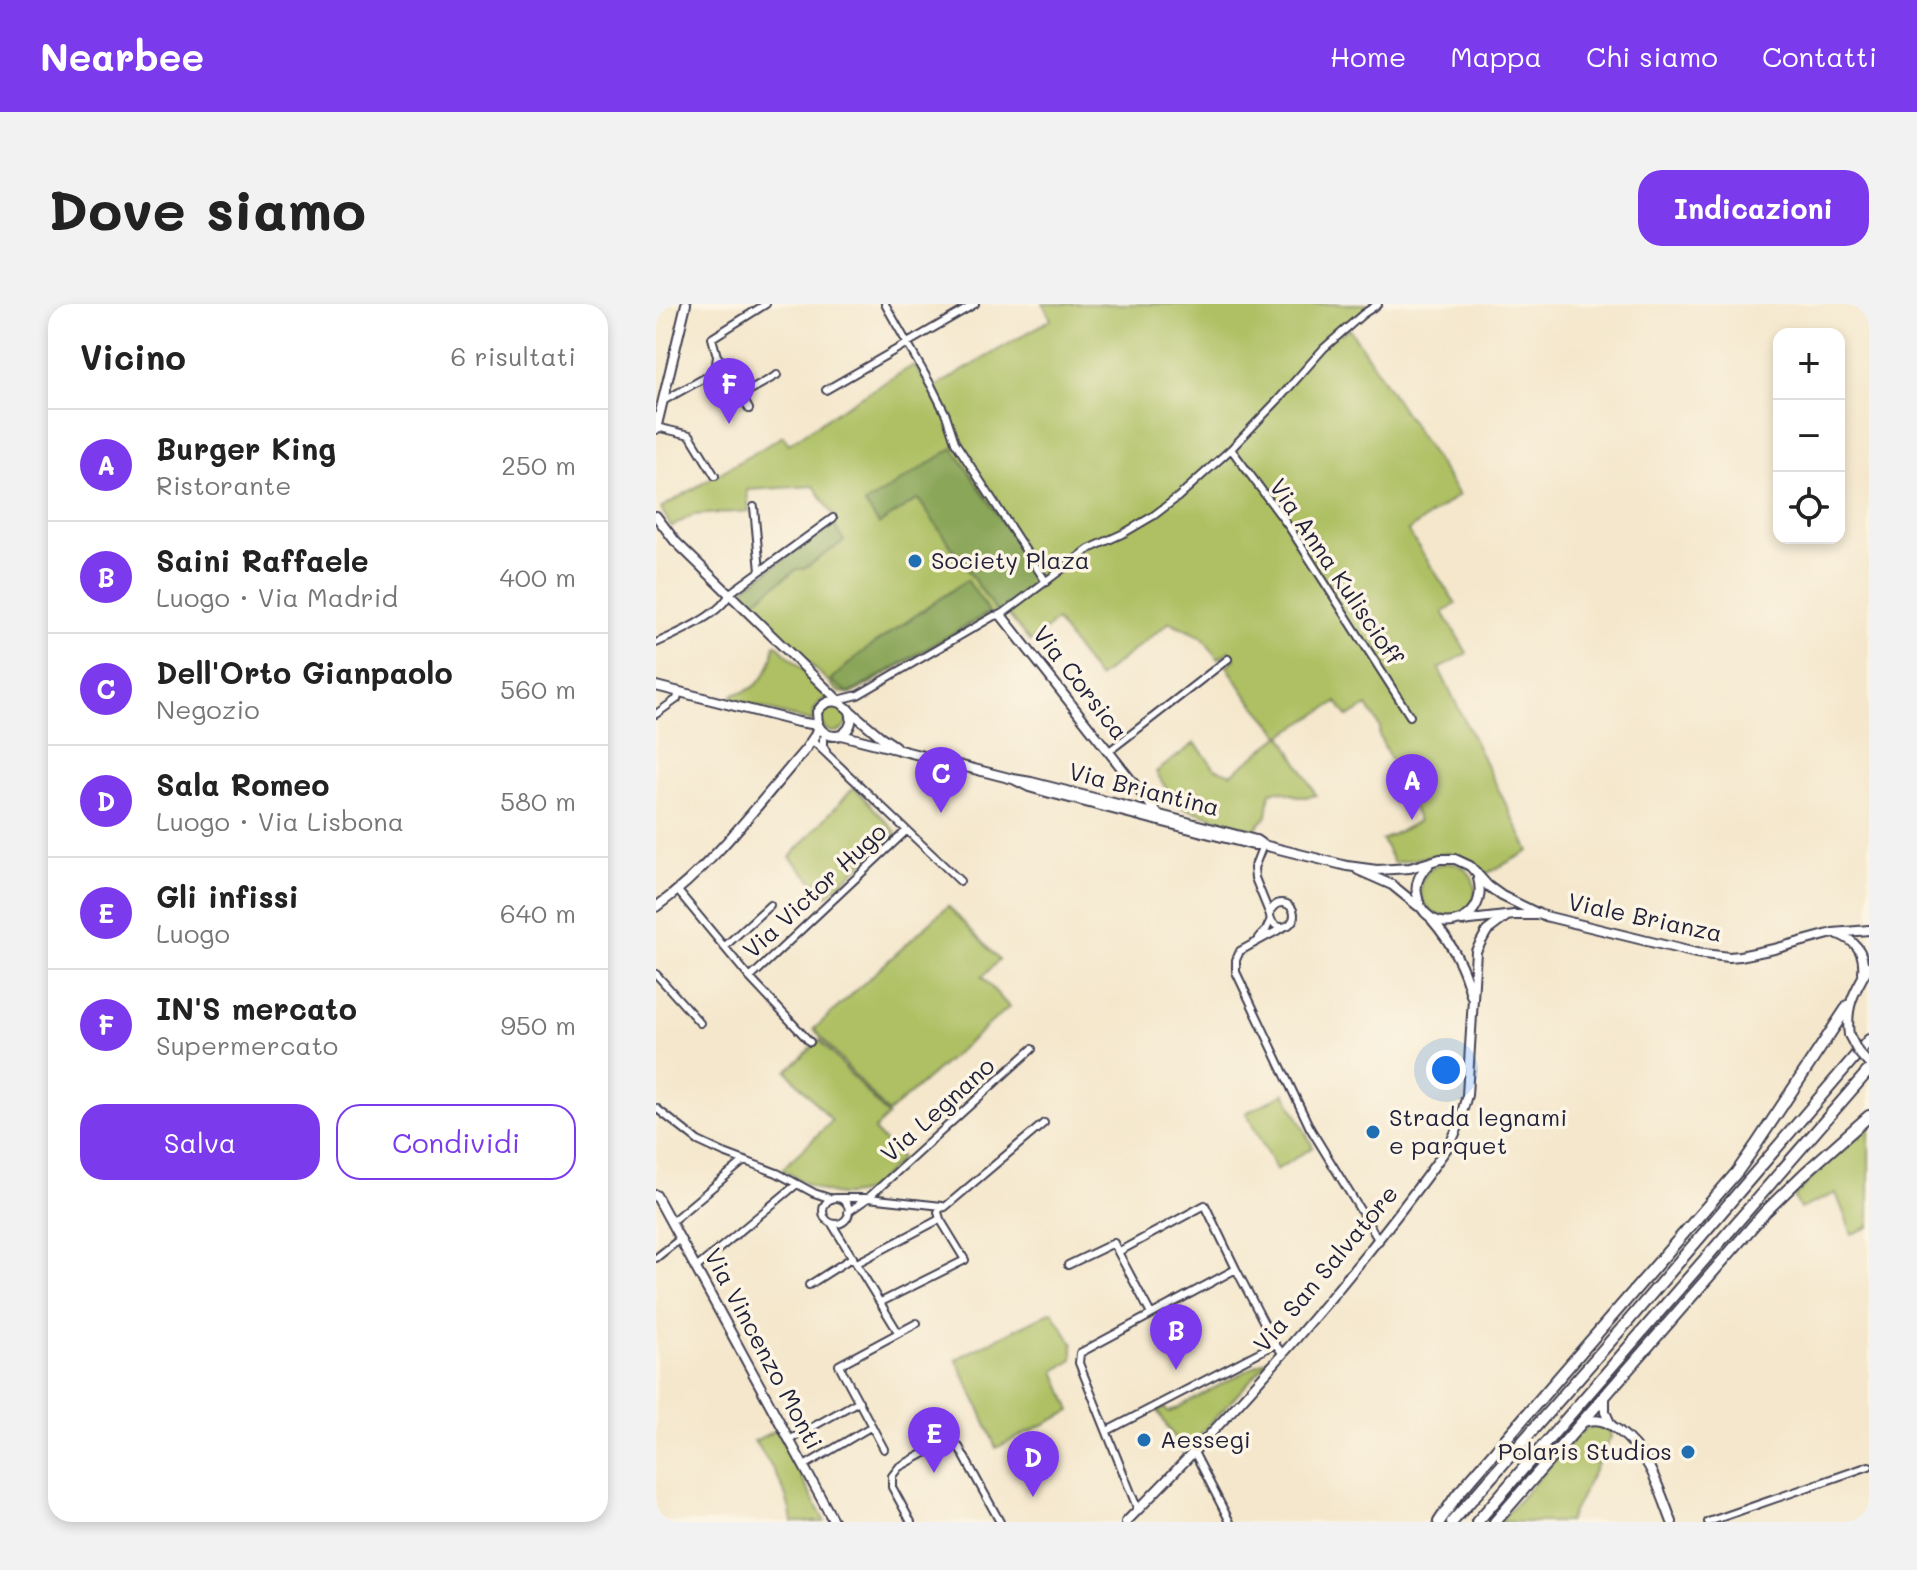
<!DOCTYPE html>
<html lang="it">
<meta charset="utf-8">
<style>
:root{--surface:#fff;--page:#f2f2f2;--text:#222;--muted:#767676;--line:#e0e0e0;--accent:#7c3aed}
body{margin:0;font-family:Mali,sans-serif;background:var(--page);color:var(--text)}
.controls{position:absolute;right:24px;top:24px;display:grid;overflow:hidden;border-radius:16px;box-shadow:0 4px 12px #0003}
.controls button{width:72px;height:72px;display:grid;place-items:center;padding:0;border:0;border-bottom:2px solid var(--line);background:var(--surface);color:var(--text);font:40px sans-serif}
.you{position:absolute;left:790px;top:766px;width:28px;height:28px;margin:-20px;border:6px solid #fff;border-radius:50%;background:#1a73e8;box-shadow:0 0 0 12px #1a73e833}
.badge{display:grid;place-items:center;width:52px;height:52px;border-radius:50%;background:var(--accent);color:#fff;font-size:26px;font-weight:700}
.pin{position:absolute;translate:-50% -66px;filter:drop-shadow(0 2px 4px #0008)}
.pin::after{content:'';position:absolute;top:42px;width:28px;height:24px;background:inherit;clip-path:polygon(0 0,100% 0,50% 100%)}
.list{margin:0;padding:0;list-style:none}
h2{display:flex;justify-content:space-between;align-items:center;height:104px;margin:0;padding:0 32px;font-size:34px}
h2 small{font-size:26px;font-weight:400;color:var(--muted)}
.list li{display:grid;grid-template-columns:52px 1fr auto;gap:24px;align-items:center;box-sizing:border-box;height:112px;padding:0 32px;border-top:2px solid var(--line)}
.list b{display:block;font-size:30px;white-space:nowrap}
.list p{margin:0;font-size:26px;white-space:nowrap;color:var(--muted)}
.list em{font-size:26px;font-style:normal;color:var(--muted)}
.actions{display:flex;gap:16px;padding:24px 32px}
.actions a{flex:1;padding:18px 0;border:2px solid var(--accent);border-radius:24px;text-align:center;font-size:28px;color:var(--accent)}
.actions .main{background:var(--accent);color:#fff}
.icon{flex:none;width:44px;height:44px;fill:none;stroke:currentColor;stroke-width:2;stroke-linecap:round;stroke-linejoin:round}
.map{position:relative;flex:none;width:1213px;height:1218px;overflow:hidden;border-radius:24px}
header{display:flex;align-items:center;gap:48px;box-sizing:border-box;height:112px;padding:0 40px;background:var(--accent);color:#fff}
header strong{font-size:38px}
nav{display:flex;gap:44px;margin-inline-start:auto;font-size:28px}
.intro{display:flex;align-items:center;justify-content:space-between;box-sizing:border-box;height:192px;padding:0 48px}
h1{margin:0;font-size:56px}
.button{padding:20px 36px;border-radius:24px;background:var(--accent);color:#fff;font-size:28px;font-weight:700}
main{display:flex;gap:48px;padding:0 48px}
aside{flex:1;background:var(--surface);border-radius:24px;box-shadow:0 4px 12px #0003}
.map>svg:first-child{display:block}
</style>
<header>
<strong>Nearbee</strong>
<nav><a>Home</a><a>Mappa</a><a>Chi siamo</a><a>Contatti</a></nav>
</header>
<div class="intro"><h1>Dove siamo</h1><a class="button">Indicazioni</a></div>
<main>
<aside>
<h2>Vicino<small>6 risultati</small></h2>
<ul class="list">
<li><span class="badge">A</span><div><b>Burger King</b><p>Ristorante</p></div><em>250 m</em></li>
<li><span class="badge">B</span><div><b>Saini Raffaele</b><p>Luogo · Via Madrid</p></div><em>400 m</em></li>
<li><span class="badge">C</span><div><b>Dell'Orto Gianpaolo</b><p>Negozio</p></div><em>560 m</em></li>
<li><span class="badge">D</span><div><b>Sala Romeo</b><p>Luogo · Via Lisbona</p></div><em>580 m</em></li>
<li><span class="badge">E</span><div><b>Gli infissi</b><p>Luogo</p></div><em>640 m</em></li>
<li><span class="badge">F</span><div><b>IN'S mercato</b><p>Supermercato</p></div><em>950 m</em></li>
</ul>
<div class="actions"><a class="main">Salva</a><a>Condividi</a></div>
</aside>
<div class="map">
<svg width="1213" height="1218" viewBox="0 0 1213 1218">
<rect width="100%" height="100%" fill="#fcf5e5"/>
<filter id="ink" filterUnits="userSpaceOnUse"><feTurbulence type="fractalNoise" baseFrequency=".0125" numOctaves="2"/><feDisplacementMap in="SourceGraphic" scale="16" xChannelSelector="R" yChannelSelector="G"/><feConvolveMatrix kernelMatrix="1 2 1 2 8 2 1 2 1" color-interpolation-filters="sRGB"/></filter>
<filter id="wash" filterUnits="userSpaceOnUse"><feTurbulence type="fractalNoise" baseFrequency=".006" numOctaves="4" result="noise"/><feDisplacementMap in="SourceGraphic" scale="32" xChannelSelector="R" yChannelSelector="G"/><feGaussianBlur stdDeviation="1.8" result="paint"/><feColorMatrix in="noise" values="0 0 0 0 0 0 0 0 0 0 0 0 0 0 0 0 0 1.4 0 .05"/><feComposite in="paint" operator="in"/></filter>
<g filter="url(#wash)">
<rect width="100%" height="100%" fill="#f4e7cc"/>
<path fill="#aec063" stroke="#68714f" stroke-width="2" d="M 387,0 L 716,0 L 682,26 L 685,30 L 693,24 L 803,191 L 752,227 L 800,300 L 787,308 L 811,349 L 783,365 L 873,547 L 828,571 L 811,555 L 791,549 L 738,559 L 726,536 L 763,517 L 723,431 L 724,423 L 711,402 L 692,413 L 681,398 L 626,431 L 660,491 C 638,498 632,483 614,488 L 611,512 L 598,526 L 521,502 L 500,468 L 539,439 L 559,464 L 575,470 L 625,431 L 590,391 L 571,362 L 579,355 L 574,347 L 562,355 L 546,333 L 514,318 L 442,374 L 400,317 L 374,338 L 351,309 L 340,307 L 196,390 L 183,388 L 85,293 L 83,289 L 85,285 L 181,217 L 158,182 L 91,186 L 93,207 L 37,211 L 15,223 L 5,204 L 127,132 L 133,140 L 181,107 L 258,61 L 274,86 L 395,15 Z
M 120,340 L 174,392 C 161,398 158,404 156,418 L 75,395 L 77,390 C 102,388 117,365 118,342 Z
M164 414a14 14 0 1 1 28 0a14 14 0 1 1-28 0Z
M 198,483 L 240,528 L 171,592 L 134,553 Z
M765 586a27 27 0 1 1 54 0a27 27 0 1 1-54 0Z
M 292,602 L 343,656 L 326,673 L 353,703 L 232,809 L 158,725 Z
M 164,736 L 232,812 L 218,826 L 245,855 C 235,864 218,884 207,888 C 178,899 149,880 126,865 L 176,817 L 131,767 Z
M 629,789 L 657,843 L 620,866 L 590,809 Z
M 1213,821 L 1213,923 L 1196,930 L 1180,889 L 1144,905 L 1138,893 L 1190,838 Z
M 396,1007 L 417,1040 L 417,1056 L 399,1067 L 415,1107 L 340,1144 L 323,1103 L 300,1055 Z
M 616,1053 L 527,1149 L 502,1107 L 508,1103 L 512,1109 Z
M 942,1121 L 954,1128 L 955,1133 L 912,1218 L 843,1218 L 923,1130 L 931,1124 Z
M 120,1126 L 169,1218 L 136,1218 C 132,1186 116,1162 98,1137 Z"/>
<path fill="#8aa659" stroke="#56644a" stroke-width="2" d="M 297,144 L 387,279 L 347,308 L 340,307 L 262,195 L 223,220 L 209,200 Z
M 178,221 L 188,237 L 148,265 L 141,265 L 94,300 L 85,289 L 88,284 Z
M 311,276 L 333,308 L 194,389 L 185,384 L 175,376 L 205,349 Z"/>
</g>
<g filter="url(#ink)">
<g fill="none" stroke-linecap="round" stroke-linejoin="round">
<defs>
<path id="street" d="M 229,0 L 276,83 L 290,111 L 299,138 L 390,278
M 170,86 L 319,0
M 86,91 L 121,71
M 7,97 L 59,68 L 61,52
M 93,105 L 70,62 L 61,52 L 56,34 L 110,0
M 0,123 L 34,131 L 59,172
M 575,145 L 633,223 L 754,412
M 98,203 L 104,267
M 0,339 C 21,330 66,310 74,289 L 177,214
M 182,396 L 202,391 L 338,312 L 345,311 L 433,245 L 468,229 L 497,212 L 522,193 L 575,145 L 622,96 L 668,44 L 707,10 L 722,0
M 0,410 L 21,395 L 23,387
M 167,435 L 167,442 L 170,447
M 156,436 L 304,577
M 452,448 L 572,355
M 607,541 L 598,564 L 599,574 L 614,611
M 22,587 L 94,674 L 154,738
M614 611a12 12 0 1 1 24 0a12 12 0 1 1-24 0Z
M 628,623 L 584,647 L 580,656 L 580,668 L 654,824 L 723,937
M 603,634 L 610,626 L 615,615
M 68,643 L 114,601
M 0,670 L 44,719
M 94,674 L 250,527
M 0,804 L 42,837 L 68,849 L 121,869 L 158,889 L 176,895
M 183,894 L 212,894 L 286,902
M167 907a13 13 0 1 1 26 0a13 13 0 1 1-26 0Z
M 192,908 L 212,894 L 376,745
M 15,918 L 88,857
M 176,920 L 242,1028
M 0,954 L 24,935
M 201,959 L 284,915
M 412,961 L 458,939 L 462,948
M 40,964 L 141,880
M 153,981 L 197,953
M 225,998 L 309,956 L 284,915 L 282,908 L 284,904 L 289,903 L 388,819
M 495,1010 L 462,948 L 549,901 L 580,965
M 451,1127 L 619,1040
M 133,1136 L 203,1097
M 228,1145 L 183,1061 L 261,1019
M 538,1148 L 574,1218
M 148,1162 L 216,1122
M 482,1206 L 423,1059 L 424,1049 L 580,965 L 619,1040 L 627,1050
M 255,1218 L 236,1183 L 236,1172 L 243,1163 L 289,1138 L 298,1139 L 303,1143 L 344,1218
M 1052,1218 L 1213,1162"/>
<path id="secondary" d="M 0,125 L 30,0
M 0,212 L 19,237 L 185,399 L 224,432 L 239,442
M 345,311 L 501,509
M 0,382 L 142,418 L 162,421
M 185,399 C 175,395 167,398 161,408 L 162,421 C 167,430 174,434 185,431 L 357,475 L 375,478 L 442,495 L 600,536 L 607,541
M 185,431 C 195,425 198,416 193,405
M 357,475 L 373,483 L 394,489 L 597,541 L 607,541 L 691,562 L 721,566 L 754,564 L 784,555 L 799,555 L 814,562 L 832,582 L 846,592 L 885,611 L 1040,649 L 1073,653 L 1084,652 L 1118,645 L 1177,629 L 1213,626
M 772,562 C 764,569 759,579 761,590 C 767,635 835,624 822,574
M 702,566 L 736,581 L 762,602
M 0,603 C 58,561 102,500 149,446 L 159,431 L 162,422
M 776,616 C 795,638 808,662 815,691
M 806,617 L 858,611 L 880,611
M 1182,630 C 1200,637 1209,648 1207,668
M 1193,731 C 1189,702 1199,686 1213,662
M 0,891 L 178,1218
M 949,1094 L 949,1108 L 954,1119
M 927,1118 C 942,1114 950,1117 962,1126 C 994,1151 1002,1182 1016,1218
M 470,1218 C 587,1099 697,976 794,840 L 802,823 L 811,791 L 820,647 L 831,627 L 851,612"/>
<path id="highway" d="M 783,1218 L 801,1191 L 1081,868 L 1100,841 L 1192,702
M 796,1218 L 974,1015 L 1213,736
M 821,1218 L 1213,766
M 839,1218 L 1109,908 L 1149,869 L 1213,812"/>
</defs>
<use href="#street" stroke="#424051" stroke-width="10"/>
<use href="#secondary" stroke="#424051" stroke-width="12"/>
<use href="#highway" stroke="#424051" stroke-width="14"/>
<use href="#street" stroke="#fff" stroke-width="6"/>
<use href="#secondary" stroke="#fff" stroke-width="8"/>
<use href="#highway" stroke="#fff" stroke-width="10"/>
<defs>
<path id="secondary-bridge" d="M 1193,731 L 1202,748 L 1213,760"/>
</defs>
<use href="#secondary-bridge" stroke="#424051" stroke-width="12" stroke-linecap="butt"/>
<use href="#secondary-bridge" stroke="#fff" stroke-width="8"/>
</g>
</g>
<g fill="#1f6fb2" stroke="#fcf5e5" stroke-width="3">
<circle cx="259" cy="257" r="8"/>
<circle cx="717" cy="828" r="8"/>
<circle cx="488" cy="1136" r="8"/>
<circle cx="1032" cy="1148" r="8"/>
</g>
<g text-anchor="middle" stroke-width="7" stroke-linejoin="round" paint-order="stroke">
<g font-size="24" fill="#22223b" stroke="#fcf5e5" text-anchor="start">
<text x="275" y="265">Society Plaza</text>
<text x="733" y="822">Strada legnami<tspan x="733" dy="28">e parquet</tspan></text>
<text x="504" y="1144">Aessegi</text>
<text x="1016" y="1156" text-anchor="end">Polaris Studios</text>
</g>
<g font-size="24" fill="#22223b" stroke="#fcf5e5">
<text transform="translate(680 268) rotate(56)" y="8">Via Anna Kuliscioff</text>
<text transform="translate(424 379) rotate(52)" y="8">Via Corsica</text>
<text transform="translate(488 486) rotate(14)" y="8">Via Briantina</text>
<text transform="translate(159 587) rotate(-43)" y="8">Via Victor Hugo</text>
<text transform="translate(989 614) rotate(12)" y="8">Viale Brianza</text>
<text transform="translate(282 806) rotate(-42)" y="8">Via Legnano</text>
<text transform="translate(670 965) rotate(-50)" y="8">Via San Salvatore</text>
<text transform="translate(107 1045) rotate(62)" y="8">Via Vincenzo Monti</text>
</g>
</g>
</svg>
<div class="controls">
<button>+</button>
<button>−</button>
<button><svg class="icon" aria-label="locate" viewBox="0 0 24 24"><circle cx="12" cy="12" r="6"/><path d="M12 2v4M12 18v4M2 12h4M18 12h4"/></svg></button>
</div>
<div class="you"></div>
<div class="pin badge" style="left:756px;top:516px">A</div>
<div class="pin badge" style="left:520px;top:1066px">B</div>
<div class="pin badge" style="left:285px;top:509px">C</div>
<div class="pin badge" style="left:377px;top:1193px">D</div>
<div class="pin badge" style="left:278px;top:1169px">E</div>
<div class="pin badge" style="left:73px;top:120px">F</div>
</div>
</main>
